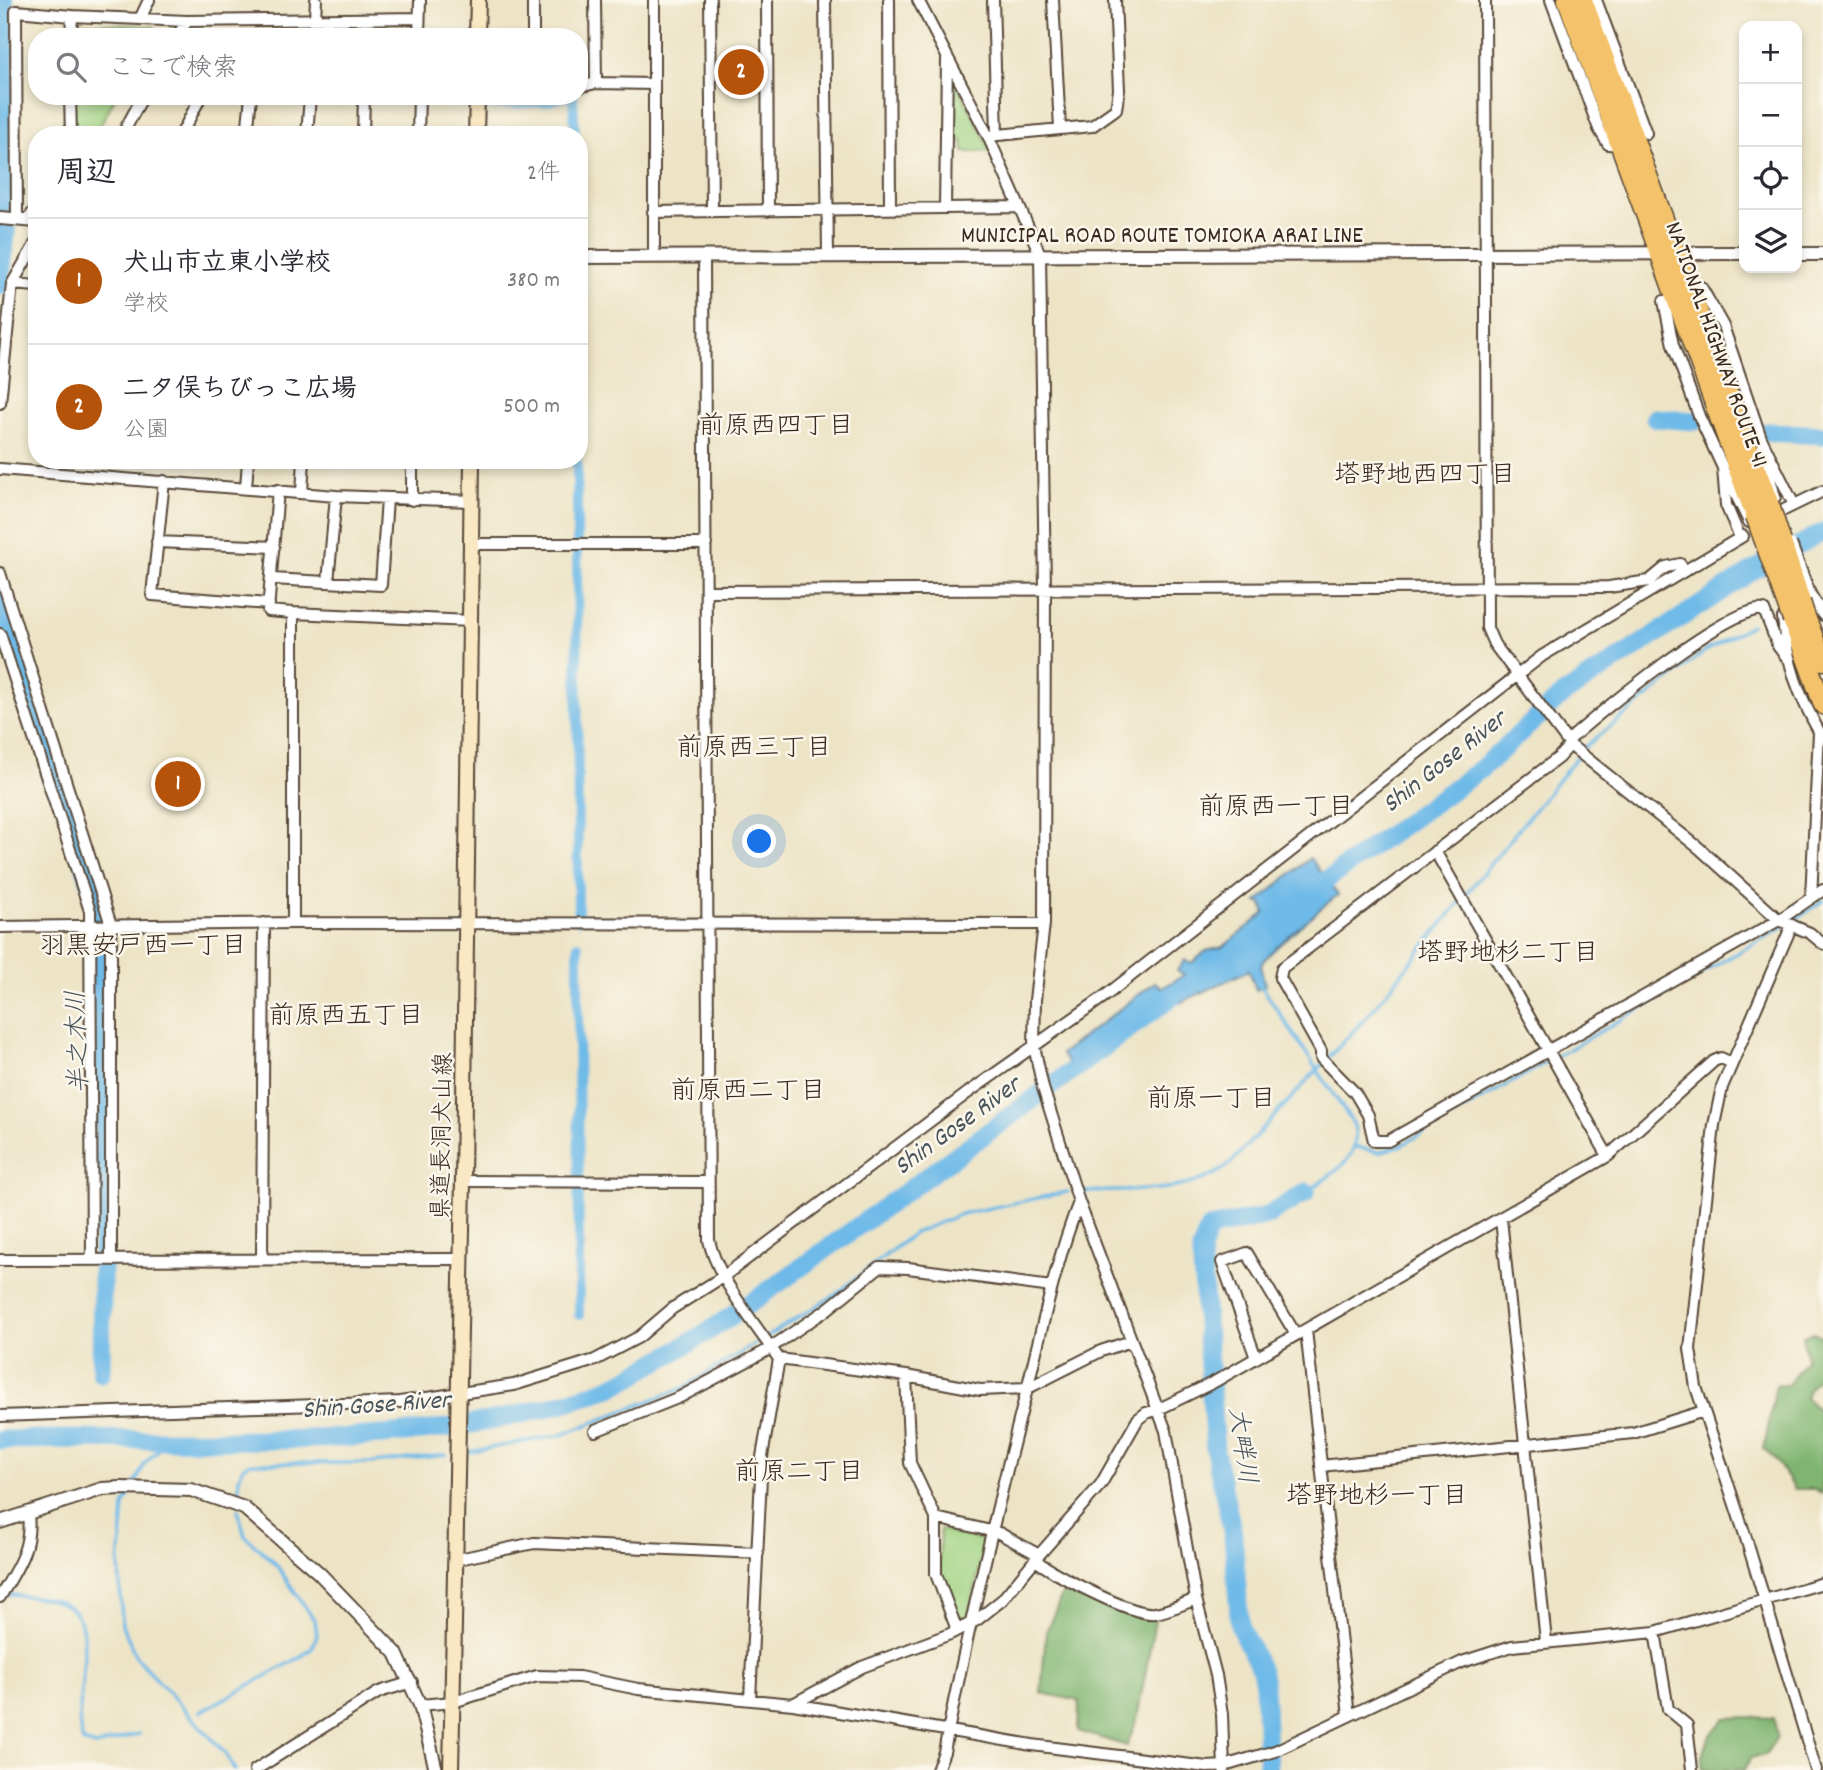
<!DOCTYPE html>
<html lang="ja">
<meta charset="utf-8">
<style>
:root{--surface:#fff;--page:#f2f2f3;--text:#2b2b33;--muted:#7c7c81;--line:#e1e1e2;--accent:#b45309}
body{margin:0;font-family:Dekko,"Klee One",sans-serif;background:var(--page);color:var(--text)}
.controls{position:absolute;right:21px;top:21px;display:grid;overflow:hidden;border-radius:14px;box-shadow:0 4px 10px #0003}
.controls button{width:63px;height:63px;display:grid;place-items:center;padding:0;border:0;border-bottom:2px solid var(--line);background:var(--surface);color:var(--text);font:35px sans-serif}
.you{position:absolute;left:760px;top:842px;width:24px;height:24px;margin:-18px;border:5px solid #fff;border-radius:50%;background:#1a73e8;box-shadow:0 0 0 10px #1a73e833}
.badge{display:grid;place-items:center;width:46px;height:46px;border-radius:50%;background:var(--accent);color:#fff;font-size:23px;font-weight:700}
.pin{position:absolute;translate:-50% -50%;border:4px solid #fff;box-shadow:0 2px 7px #0006}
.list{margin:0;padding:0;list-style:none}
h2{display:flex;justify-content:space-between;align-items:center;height:91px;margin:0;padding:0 28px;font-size:30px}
h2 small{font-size:23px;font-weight:400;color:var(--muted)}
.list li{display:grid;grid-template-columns:46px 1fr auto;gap:21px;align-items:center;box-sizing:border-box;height:126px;padding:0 28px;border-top:2px solid var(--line)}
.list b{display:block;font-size:26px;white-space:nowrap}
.list p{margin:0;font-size:23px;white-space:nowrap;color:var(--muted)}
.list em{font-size:23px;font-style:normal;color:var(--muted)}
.icon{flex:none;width:38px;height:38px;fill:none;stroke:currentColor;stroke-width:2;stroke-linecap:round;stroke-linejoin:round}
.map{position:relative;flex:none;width:1823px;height:1770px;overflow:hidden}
.search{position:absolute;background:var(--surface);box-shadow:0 4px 10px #0003;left:28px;top:28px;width:560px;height:77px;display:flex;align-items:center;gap:18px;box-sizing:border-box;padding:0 24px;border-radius:28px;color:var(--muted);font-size:26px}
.panel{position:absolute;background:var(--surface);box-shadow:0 4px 10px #0003;left:28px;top:126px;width:560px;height:343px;border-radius:28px}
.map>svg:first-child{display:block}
</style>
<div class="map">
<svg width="1823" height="1770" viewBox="0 0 1823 1770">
<rect width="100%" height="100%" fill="#fbf7ec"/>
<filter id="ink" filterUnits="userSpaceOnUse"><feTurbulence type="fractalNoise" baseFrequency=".0143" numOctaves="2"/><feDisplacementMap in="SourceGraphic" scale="14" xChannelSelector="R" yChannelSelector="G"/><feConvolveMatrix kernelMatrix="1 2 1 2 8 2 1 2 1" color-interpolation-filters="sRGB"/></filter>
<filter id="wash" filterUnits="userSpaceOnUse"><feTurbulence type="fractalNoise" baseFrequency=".00686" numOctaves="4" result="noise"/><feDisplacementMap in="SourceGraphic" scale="28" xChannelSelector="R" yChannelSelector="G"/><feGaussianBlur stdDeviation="1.57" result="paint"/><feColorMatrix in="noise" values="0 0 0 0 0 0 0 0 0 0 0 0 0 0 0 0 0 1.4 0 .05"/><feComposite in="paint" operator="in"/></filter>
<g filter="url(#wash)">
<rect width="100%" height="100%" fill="#ede4c6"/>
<path fill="#a1d383" stroke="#6e7e50" stroke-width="2" d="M 74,22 L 155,26 L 149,37 L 74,37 Z
M 719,60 L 763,60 L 763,84 L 719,84 Z
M 955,79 L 991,151 L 964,152 L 963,141 L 952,140 Z
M 73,96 L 116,96 L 95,135 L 73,135 Z
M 940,1529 L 986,1541 L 967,1621 L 959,1625 L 939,1570 Z"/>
<path fill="#80b571" stroke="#5e7048" stroke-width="2" d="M 1813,1332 L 1823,1337 L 1823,1372 L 1810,1387 L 1806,1398 L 1818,1410 L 1823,1431 L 1822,1493 L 1813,1489 L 1795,1489 L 1775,1459 L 1764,1449 L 1776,1385 L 1788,1385 L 1806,1359 L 1803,1337 Z
M 1065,1588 L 1105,1599 L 1155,1621 L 1137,1719 L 1127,1746 L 1078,1731 L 1079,1701 L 1041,1693 L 1046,1632 Z
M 1749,1717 L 1774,1718 L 1777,1737 L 1765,1755 L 1750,1758 L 1745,1770 L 1703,1770 C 1699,1746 1710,1735 1725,1718 Z"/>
<path fill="#6ebae8" stroke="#547283" stroke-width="2" d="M 1310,858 L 1338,895 C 1327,903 1266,954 1262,963 C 1260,970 1263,978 1265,985 L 1256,990 L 1249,970 L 1180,1003 L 1166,997 L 1116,1035 L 1069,1065 L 1061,1054 L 1155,982 L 1162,988 L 1184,975 L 1177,971 L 1185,960 L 1192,963 L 1206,951 L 1223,947 L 1265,913 L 1262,904 L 1257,902 Z"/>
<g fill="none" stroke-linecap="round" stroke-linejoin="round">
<path stroke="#6ebae8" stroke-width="3.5" d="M 1793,921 L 1823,901
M 1260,984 L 1354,1125 C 1362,1161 1332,1173 1306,1192
M 1356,1147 L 1379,1152 L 1402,1145 L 1786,925
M 1083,1192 C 1131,1189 1191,1196 1230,1164 L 1369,1014 L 1586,746 L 1704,652 L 1751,625
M 463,1453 L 561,1435 L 683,1388 L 835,1295 L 914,1233 L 961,1214 L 1067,1192
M 134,1486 L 145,1463 L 167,1441
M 130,1493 L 124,1506 L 119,1563 L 122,1625 L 136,1657 L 225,1753 L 235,1770
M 238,1502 L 239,1478 L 243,1467 L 251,1463 L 372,1463 L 446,1455
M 5,1594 C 24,1597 53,1596 69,1607 C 101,1628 70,1706 83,1742 L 96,1746 L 139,1734
M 200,1712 L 299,1658 L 312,1648 L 317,1635 L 315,1621 L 275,1563 L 245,1536 L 238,1510"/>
<path stroke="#6ebae8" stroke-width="10" d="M 573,96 L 575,135
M 490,105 L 545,102 L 568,96
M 577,460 L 578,920
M 578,945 L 579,1315"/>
<path stroke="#6ebae8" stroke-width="19" d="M 0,285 L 6,233 L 4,0
M 1655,418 L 1695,421
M 1767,432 L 1823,435
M 0,599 L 98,907 L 104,1103 L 101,1373
M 1307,894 L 1481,769 L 1560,697 L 1754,570 L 1823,532
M 0,1440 C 200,1435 414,1460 606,1389 C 622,1383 638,1372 653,1364 C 721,1327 783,1280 846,1235 C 961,1152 1076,1069 1189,984
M 1268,1770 L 1264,1684 L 1261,1670 L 1240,1628 L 1233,1534 L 1215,1451 L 1201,1250 L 1209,1228 L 1267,1216 L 1306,1192"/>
</g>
</g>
<g filter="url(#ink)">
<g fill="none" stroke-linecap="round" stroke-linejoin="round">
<defs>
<path id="minor" d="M 595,0 L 596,83
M 654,0 L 654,257
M 710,0 L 712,210
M 767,0 L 768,211
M 825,0 L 828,256
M 889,0 L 890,209
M 918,0 L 988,136 L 1040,254 L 1045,589 L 1044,924 L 1035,1000 L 1034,1046 L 1043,1088 L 1079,1202 L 1166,1431 L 1196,1599 L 1216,1675 L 1222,1714 L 1224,1770
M 993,0 L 997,134
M 1053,0 L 1060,128
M 1485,0 L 1487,628 L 1494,644 L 1570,745 L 1699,848 L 1779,920 L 1810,933 L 1823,944
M 1551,0 L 1599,129 L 1608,144 L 1619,145
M 1596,0 L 1646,133
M 140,19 L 149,0
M 71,37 L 72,16 L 187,21 L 419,18
M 177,37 L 187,21
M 314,37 L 316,0
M 366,37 L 367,19
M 419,37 L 420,0
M 533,37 L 533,0
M 579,87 L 596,83 L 654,84
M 70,96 L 71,135
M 477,98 L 512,96
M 122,135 L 143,96
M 181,135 L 201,96
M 247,135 L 251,96
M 307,135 L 310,96
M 363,135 L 364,96
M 418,135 L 419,96
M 988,136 L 1092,126 L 1116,109 L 1119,90 L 1115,0
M 945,208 L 947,59
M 653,212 L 1019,207
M 17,219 L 16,11 L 72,16
M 28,220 L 37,206
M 37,241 L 12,284 L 37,286
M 704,257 L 709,1240 C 716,1277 757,1327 779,1359 L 762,1457 L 750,1699
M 1701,287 L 1723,326 L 1761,438 L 1794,505
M 1664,301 L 1673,345 L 1699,416 L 1723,468 L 1726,505 L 1740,538
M 0,403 L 12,284
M 1762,448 L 1775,497
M 412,460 L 412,500
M 0,469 L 336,496 L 472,501
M 1726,474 L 1749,522
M 164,481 L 152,595 L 269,604
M 246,488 L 248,460
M 278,490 L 268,611 L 293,613 L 293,923
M 302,492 L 304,460
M 1784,510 L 1823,491
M 157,542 L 274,547
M 471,544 L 706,544
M 0,573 L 111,925 L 111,1259
M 272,579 L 381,585 L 387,499
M 328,582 L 336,496
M 706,591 L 1609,587 L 1649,581 L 1666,567 L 1680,564 L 1684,570
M 1810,594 L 1823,615
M 293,613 L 470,621
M 1783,618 C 1787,666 1799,696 1822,737
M 0,634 L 90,911 L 92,1260
M 1568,741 C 1596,715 1732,603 1764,610 L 1778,646 L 1787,658
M 1570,745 L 1558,758 L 1282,968 L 1280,978 L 1321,1051 L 1321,1058 L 1355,1093 L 1368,1115 L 1374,1141 L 1388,1141 L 1779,920 L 1823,890
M 1435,851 L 1608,1156
M 1811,898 L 1819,732
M 1792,925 L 1722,1087 L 1714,1125 L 1690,1349 L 1696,1387 L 1745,1535 L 1816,1770
M 0,927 L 293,923 L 1044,924
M 463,1181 L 708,1182
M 1501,1219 L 1546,1641
M 262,1259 L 264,923
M 0,1260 L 461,1259
M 1306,1330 L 1349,1716
M 1256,1358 L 1222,1262 L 1247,1253 L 1296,1335
M 779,1359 L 906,1376 L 980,1390 L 1028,1388 L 1101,1351 L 1131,1341
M 906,1376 L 910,1463 L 936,1518 L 936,1574 L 957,1630
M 0,1416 L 400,1402 L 514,1385 L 595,1360 L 639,1337 L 673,1308 L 724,1276 L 969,1092 L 1105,996 L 1542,656 L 1743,536
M 595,1431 L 680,1397 L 764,1352 L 825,1311 L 879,1267 L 908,1268 L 1052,1287
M 1321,1466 L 1633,1433 L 1704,1411
M 936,1518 L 999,1533 L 1039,1555 L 1101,1484 L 1138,1419 L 1146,1413 L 1157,1410 L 1216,1381 L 1608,1156 L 1714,1061 L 1721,1058 L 1732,1063
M 454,1560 L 534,1543 L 758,1553
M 1035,1560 C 1055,1574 1131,1616 1155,1613 C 1168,1611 1183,1604 1196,1599
M 0,1597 C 17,1568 32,1548 28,1514
M 1655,1632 L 1668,1709 L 1687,1725 L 1692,1770
M 793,1704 L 862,1667 L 950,1634 L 977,1620 L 1002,1600 L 1039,1555
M 420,1705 L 453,1702 L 537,1676 L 579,1677 L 638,1689 L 793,1704 L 1032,1745 L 1207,1767 L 1224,1766 L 1275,1751 L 1462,1662 L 1512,1646 L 1655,1632 L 1823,1583
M 255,1770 L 379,1692 L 412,1682
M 937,1770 L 944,1752 C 967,1631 996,1512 1026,1393 C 1042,1329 1055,1263 1079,1202"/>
<path id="tertiary" d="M 0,218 L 37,221
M 1797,254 L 1823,254
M 579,257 L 1744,253
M 0,1522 L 102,1489 L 121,1488 L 191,1490 L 244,1508 L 319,1573 L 396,1653 L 420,1705 L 436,1770"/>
<path id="secondary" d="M 477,37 L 478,0
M 476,135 L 477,96
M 451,1770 L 463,1181 L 472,460"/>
<path id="trunk" d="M 1567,0 L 1755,516
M 1583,0 L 1771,508
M 1805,614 L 1823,661
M 1792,620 L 1823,705"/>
</defs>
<use href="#minor" stroke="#564637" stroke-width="14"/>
<use href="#tertiary" stroke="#564637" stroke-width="16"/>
<use href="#secondary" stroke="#564637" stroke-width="18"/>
<use href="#trunk" stroke="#564637" stroke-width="21"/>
<use href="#minor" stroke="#fff" stroke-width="10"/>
<use href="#tertiary" stroke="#fff" stroke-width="12"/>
<use href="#secondary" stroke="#fae7c3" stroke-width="14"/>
<use href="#trunk" stroke="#f3c26a" stroke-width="18"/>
<defs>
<path id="minor-bridge" d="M 1791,544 L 1810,594"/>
<path id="trunk-bridge" d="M 1771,508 L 1805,614
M 1755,516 L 1792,620"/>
</defs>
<use href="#minor-bridge" stroke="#564637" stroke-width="14" stroke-linecap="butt"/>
<use href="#trunk-bridge" stroke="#564637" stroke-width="21" stroke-linecap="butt"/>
<use href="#minor-bridge" stroke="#fff" stroke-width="10"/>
<use href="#trunk-bridge" stroke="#f3c26a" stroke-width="18"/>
</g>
</g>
<g text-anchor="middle" stroke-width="5" stroke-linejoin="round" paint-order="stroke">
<g font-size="24" fill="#3b2a1e" stroke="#fbf7ec">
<text x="1162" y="242">MUNICIPAL ROAD ROUTE TOMIOKA ARAI LINE</text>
<text transform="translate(1718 344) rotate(70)" y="8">NATIONAL HIGHWAY ROUTE 41</text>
<text transform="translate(441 1136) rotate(-89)" y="8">県道長洞犬山線</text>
</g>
<g font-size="26" fill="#3b2a1e" stroke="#fbf7ec">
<text x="776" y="433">前原西四丁目</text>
<text x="1425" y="482">塔野地西四丁目</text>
<text x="754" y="755">前原西三丁目</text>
<text x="1276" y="814">前原西一丁目</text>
<text x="143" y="953">羽黒安戸西一丁目</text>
<text x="1508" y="960">塔野地杉二丁目</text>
<text x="346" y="1023">前原西五丁目</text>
<text x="748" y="1098">前原西二丁目</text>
<text x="1211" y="1106">前原一丁目</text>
<text x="799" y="1479">前原二丁目</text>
<text x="1377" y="1503">塔野地杉一丁目</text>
</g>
<g font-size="26" font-style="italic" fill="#4a555b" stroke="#fbf7ec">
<text transform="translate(1443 760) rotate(-38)" y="9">Shin Gose River</text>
<text transform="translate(76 1042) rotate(-92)" y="9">半之木川</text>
<text transform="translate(956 1124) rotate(-36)" y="9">Shin Gose River</text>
<text transform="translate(376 1403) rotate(-4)" y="9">Shin Gose River</text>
<text transform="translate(1244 1445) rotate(82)" y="9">大畔川</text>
</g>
</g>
</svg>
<div class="controls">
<button>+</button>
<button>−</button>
<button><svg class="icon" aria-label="locate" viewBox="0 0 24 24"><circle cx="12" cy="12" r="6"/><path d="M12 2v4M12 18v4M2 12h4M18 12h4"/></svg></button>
<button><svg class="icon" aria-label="layers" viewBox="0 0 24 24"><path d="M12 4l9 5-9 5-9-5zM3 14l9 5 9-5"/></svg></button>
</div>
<div class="you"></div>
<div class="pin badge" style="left:178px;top:784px">1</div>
<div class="pin badge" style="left:741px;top:72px">2</div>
<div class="search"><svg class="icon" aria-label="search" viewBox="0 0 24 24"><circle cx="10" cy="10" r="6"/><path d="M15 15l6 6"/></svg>ここで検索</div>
<section class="panel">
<h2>周辺<small>2件</small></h2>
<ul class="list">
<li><span class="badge">1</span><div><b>犬山市立東小学校</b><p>学校</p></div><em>380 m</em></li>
<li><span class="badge">2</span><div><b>二タ俣ちびっこ広場</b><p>公園</p></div><em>500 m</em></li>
</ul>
</section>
</div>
